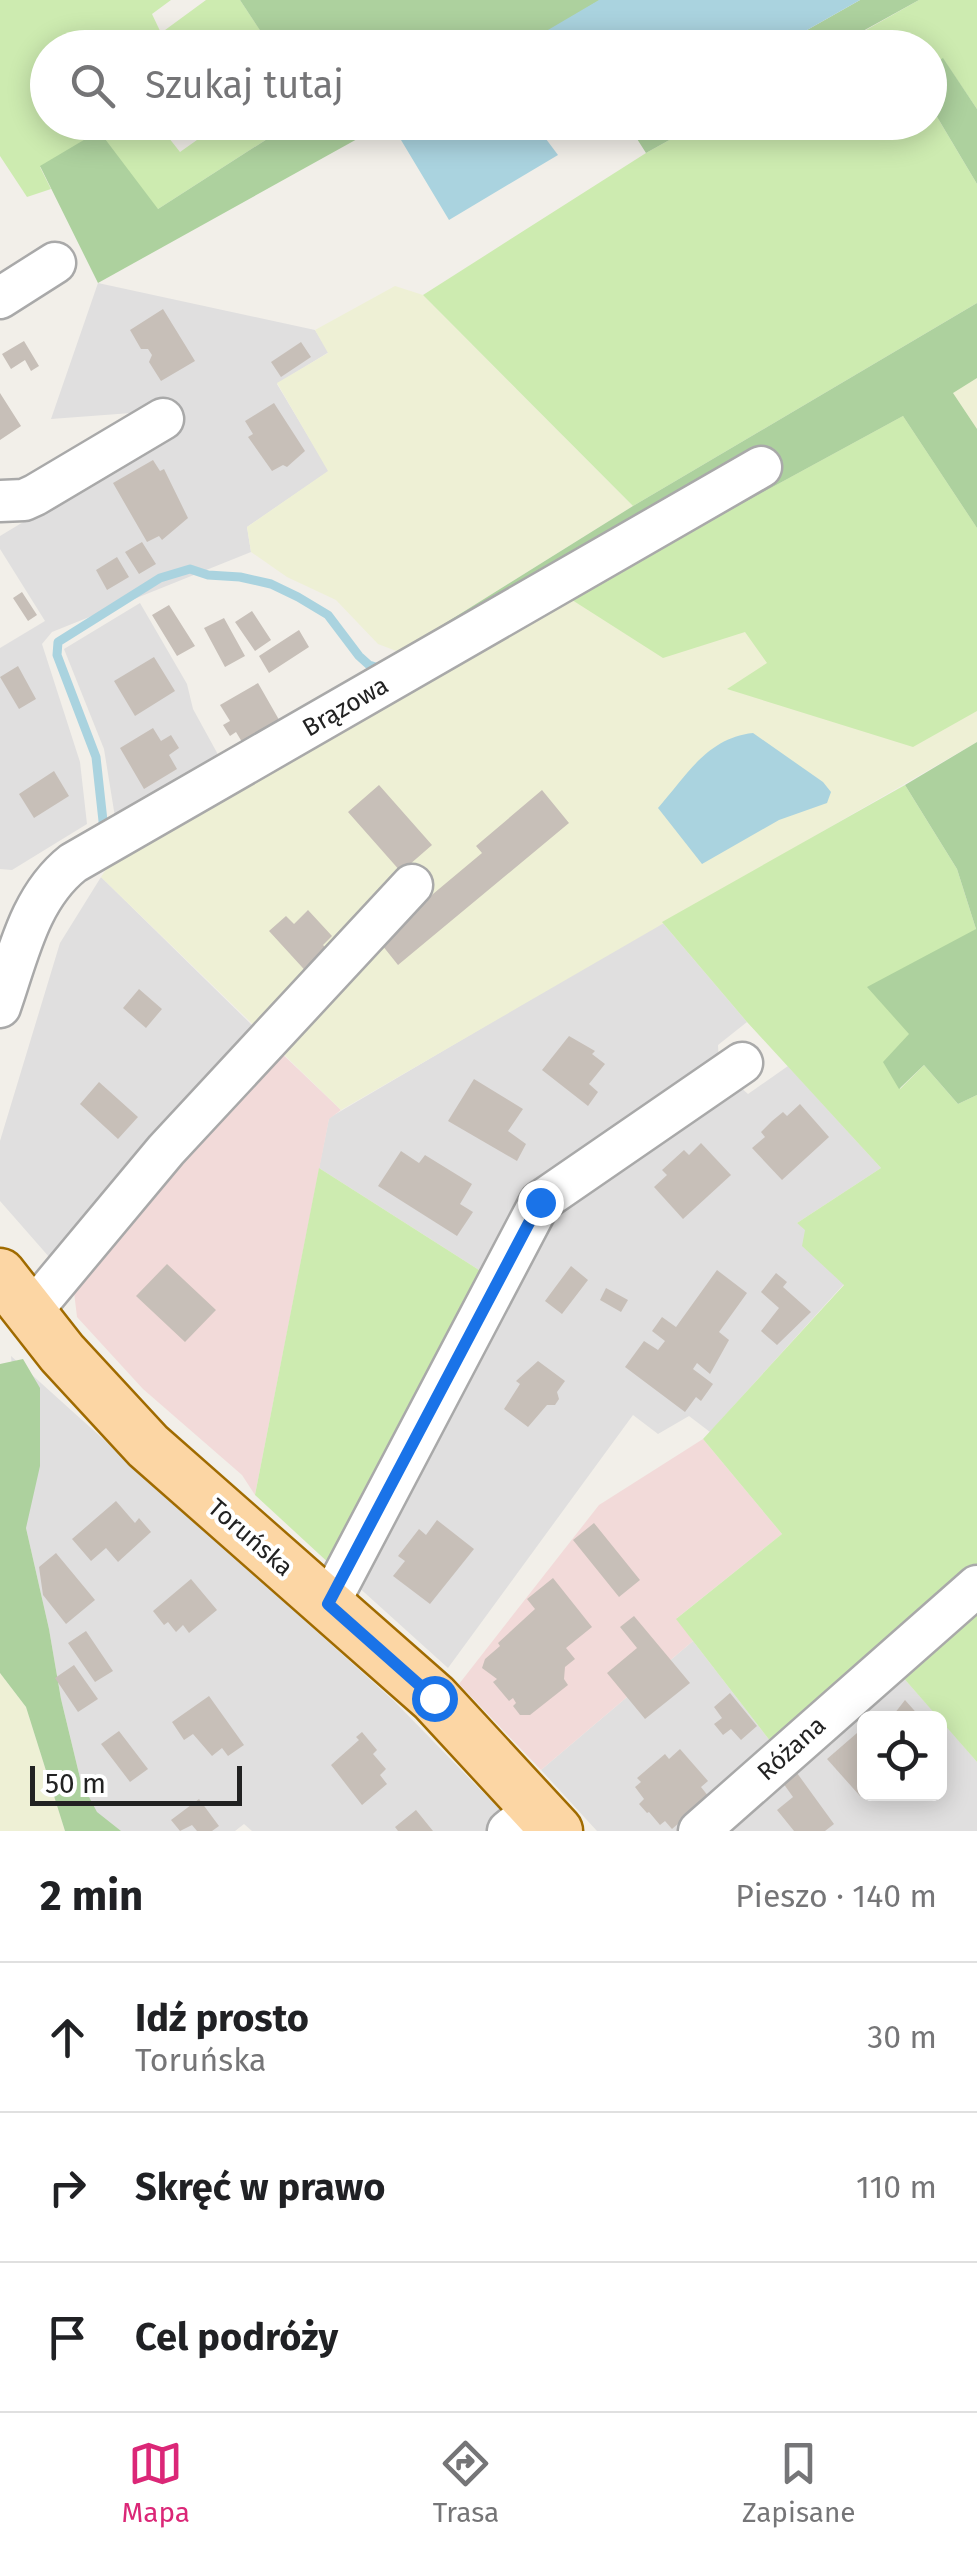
<!DOCTYPE html>
<html lang="pl">
<meta charset="utf-8">
<style>
:root{--surface:#fff;--page:#f2f2f2;--text:#202124;--muted:#757577;--line:#e0e0e0;--accent:#db2777}
body{margin:0;font-family:"Fira Sans",sans-serif;background:var(--page);color:var(--text)}
.controls{position:absolute;right:30px;bottom:30px;display:grid;overflow:hidden;border-radius:15px;box-shadow:0 5px 25px #0003}
.controls button{width:90px;height:90px;display:grid;place-items:center;padding:0;border:0;border-bottom:2px solid var(--line);background:var(--surface);color:var(--text);font:50px sans-serif}
.scale{position:absolute;left:30px;bottom:25px;width:212px;box-sizing:border-box;padding-left:10px;border:5px solid #222;border-top:0;font-size:28px;line-height:35px;white-space:nowrap;color:#222;-webkit-text-stroke:8px #fff;paint-order:stroke}
.stop{position:absolute;width:30px;height:30px;margin:-22px;border:8px solid #1a73e8;border-radius:50%;background:#fff}
.stop.end{background:#1a73e8;border-color:#fff;box-shadow:0 2px 10px #0008}
.list{margin:0;padding:0;list-style:none}
h2{display:flex;justify-content:space-between;align-items:center;height:130px;margin:0;padding:0 40px;font-size:42px}
h2 small{font-size:32px;font-weight:400;color:var(--muted)}
.list li{display:grid;grid-template-columns:65px 1fr auto;gap:30px;align-items:center;box-sizing:border-box;height:150px;padding:0 40px;border-top:2px solid var(--line)}
.list b{display:block;font-size:38px;white-space:nowrap}
.list p{margin:0;font-size:32px;white-space:nowrap;color:var(--muted)}
.list em{font-size:32px;font-style:normal;color:var(--muted)}
.icon{flex:none;width:55px;height:55px;fill:none;stroke:currentColor;stroke-width:2;stroke-linecap:round;stroke-linejoin:round}
.map{position:relative;flex:none;width:977px;height:1831px;overflow:hidden}
.search{position:absolute;background:var(--surface);box-shadow:0 5px 25px #0003;left:30px;right:30px;top:30px;height:110px;display:flex;align-items:center;gap:25px;box-sizing:border-box;padding:0 35px;border-radius:55px;color:var(--muted);font-size:38px}
.sheet{height:580px;background:var(--surface)}
nav{display:flex;justify-content:space-around;align-items:center;box-sizing:border-box;height:140px;border-top:2px solid var(--line);background:var(--surface);font-size:28px;color:var(--muted)}
nav a{display:grid;justify-items:center;gap:5px}
nav .on{color:var(--accent)}
.map>svg:first-child{display:block}
</style>
<div class="map">
<svg width="977" height="1831" viewBox="0 0 977 1831">
<rect width="100%" height="100%" fill="#f2efe9"/>
<path fill="#e0dfdf" d="M 98,283 L 315,330 L 329,352 L 277,384 L 329,471 L 247,527 L 251,552 L 52,632 L 42,644 L 80,762 L 87,824 L 12,870 L 0,869 L 0,648 L 45,621 L 0,549 L 0,536 L 171,433 L 158,411 L 51,419 Z
M 140,603 L 187,684 L 193,709 L 232,780 L 120,848 L 104,749 L 64,649 Z
M 101,877 L 259,1032 L 50,1258 L 0,1201 L 0,1141 L 60,943 Z
M 662,922 L 747,1022 L 718,1045 L 719,1063 L 602,1144 L 490,1277 L 319,1168 L 329,1118 Z
M 788,1066 L 881,1168 L 797,1223 L 806,1230 L 803,1246 L 844,1284 L 710,1432 L 689,1416 L 658,1434 L 633,1415 L 448,1668 L 355,1584 L 547,1214 L 738,1085 L 748,1094 Z
M 11,1356 L 394,1701 L 508,1818 L 493,1831 L 252,1831 L 244,1824 L 235,1831 L 105,1831 L 81,1782 L 61,1699 L 49,1629 L 26,1528 Z
M 693,1641 L 774,1746 L 676,1831 L 597,1831 L 541,1770 Z
M 901,1675 L 939,1718 L 864,1718 L 864,1794 L 940,1794 L 940,1719 L 977,1762 L 977,1831 L 721,1831 Z"/>
<path fill="#f2dad9" d="M 275,1047 L 341,1110 L 329,1119 L 255,1495 L 242,1475 L 143,1389 L 77,1317 L 74,1292 Z
M 703,1439 L 782,1534 L 677,1618 L 693,1641 L 541,1770 L 459,1684 L 599,1505 Z"/>
<path fill="#eef0d5" d="M 395,286 L 423,295 L 633,506 L 399,652 L 378,644 L 336,600 L 287,577 L 251,552 L 247,527 L 328,471 L 277,383 L 328,353 L 315,330 Z
M 977,329 L 977,742 L 341,1110 L 101,877 L 120,848 Z
M 0,1673 L 26,1707 L 65,1831 L 0,1831 Z"/>
<path fill="#cdebb0" d="M 0,0 L 171,0 L 152,14 L 161,33 L 206,0 L 240,0 L 268,42 L 260,48 L 48,48 L 48,122 L 157,123 L 180,152 L 221,123 L 292,123 L 158,209 L 40,167 L 51,189 L 27,197 L 0,156 Z
M 919,0 L 977,0 L 977,109 L 943,59 L 930,66 L 930,48 L 834,48 Z
M 930,105 L 977,184 L 977,303 L 633,506 L 423,295 L 646,153 L 700,123 L 930,122 Z
M 903,416 L 977,528 L 977,711 L 913,747 L 727,689 L 767,663 L 745,632 L 663,658 L 569,598 Z
M 905,785 L 957,869 L 976,929 L 909,1035 L 900,1089 L 924,1065 L 958,1104 L 977,1095 L 977,1566 L 774,1746 L 676,1619 L 782,1534 L 703,1439 L 844,1285 L 802,1246 L 805,1230 L 797,1223 L 881,1168 L 747,1022 L 662,922 Z
M 319,1168 L 490,1277 L 332,1566 L 255,1495 Z
M 977,1612 L 977,1762 L 901,1675 Z"/>
<path fill="#add19e" d="M 240,0 L 600,0 L 520,48 L 260,47 L 267,41 Z
M 860,0 L 919,0 L 834,47 L 777,47 Z
M 943,58 L 977,109 L 977,184 L 930,105 L 930,66 Z
M 292,123 L 386,123 L 98,283 L 40,166 L 99,131 L 158,209 Z
M 646,123 L 700,123 L 646,153 L 632,131 Z
M 977,303 L 977,378 L 953,393 L 977,429 L 977,528 L 903,416 L 415,682 L 399,652 L 633,506 Z
M 977,742 L 977,1095 L 958,1104 L 924,1065 L 899,1089 L 883,1062 L 909,1034 L 867,987 L 976,929 L 957,869 L 905,785 Z
M 23,1359 L 40,1388 L 40,1466 L 26,1528 L 49,1629 L 61,1699 L 81,1782 L 97,1812 L 121,1831 L 65,1831 L 26,1707 L 0,1673 L 0,1364 Z"/>
<path fill="#aad3df" d="M 599,0 L 860,0 L 777,47 L 519,47 Z
M 408,122 L 534,123 L 558,155 L 449,220 L 395,130 Z
M 753,733 L 823,782 L 831,792 L 827,803 L 779,820 L 702,864 L 658,808 C 687,775 707,738 753,733 Z"/>
<g fill="none" stroke-linecap="round" stroke-linejoin="round">
<path stroke="#aad3df" stroke-width="9" d="M 104,830 L 96,757 L 57,655 L 58,642 L 160,578 L 190,569 L 208,575 L 240,577 L 271,584 L 298,597 L 328,615 L 359,656 L 369,665 L 382,669"/>
</g>
<path fill="#c7bfb8" d="M 163,309 L 195,361 L 161,381 L 149,362 L 152,355 L 148,349 L 141,349 L 130,330 Z
M 24,341 L 39,366 L 31,371 L 25,360 L 11,369 L 2,354 Z
M 301,342 L 311,357 L 281,377 L 271,362 Z
M 0,393 L 21,426 L 0,440 Z
M 274,403 L 305,451 L 287,467 L 283,465 L 272,471 L 248,437 L 253,434 L 245,421 Z
M 153,460 L 160,471 L 164,469 L 188,518 L 162,540 L 159,536 L 147,542 L 113,483 Z
M 142,542 L 156,564 L 139,574 L 125,552 Z
M 117,557 L 129,577 L 107,590 L 96,570 Z
M 22,592 L 37,615 L 28,621 L 13,598 Z
M 169,605 L 195,646 L 177,656 L 152,615 Z
M 252,611 L 271,640 L 255,651 L 235,622 Z
M 224,618 L 245,656 L 225,667 L 204,628 Z
M 299,630 L 309,647 L 269,673 L 259,656 Z
M 154,657 L 175,691 L 135,716 L 114,681 Z
M 18,666 L 36,699 L 19,709 L 0,677 Z
M 258,683 L 282,725 L 245,747 L 236,732 L 230,736 L 223,725 L 230,721 L 220,705 Z
M 153,728 L 161,741 L 171,735 L 179,748 L 169,755 L 177,769 L 144,789 L 120,748 Z
M 54,771 L 69,796 L 34,818 L 19,794 Z
M 379,785 L 432,845 L 401,872 L 348,812 Z
M 542,790 L 569,823 L 398,965 L 378,940 L 482,853 L 476,846 Z
M 308,910 L 332,936 L 323,945 L 335,958 L 312,978 L 269,931 L 286,916 L 294,924 Z
M 139,989 L 162,1009 L 146,1028 L 123,1008 Z
M 569,1036 L 595,1051 L 592,1054 L 605,1064 L 589,1084 L 598,1092 L 588,1106 L 542,1070 Z
M 474,1079 L 523,1109 L 508,1131 L 526,1144 L 517,1161 L 448,1121 Z
M 99,1082 L 138,1117 L 118,1139 L 80,1104 Z
M 800,1104 L 829,1137 L 782,1180 L 752,1148 L 765,1137 L 761,1132 L 772,1121 L 783,1112 L 787,1116 Z
M 701,1143 L 731,1175 L 683,1219 L 654,1187 L 667,1175 L 662,1170 L 684,1150 L 689,1155 Z
M 401,1151 L 419,1163 L 425,1155 L 472,1184 L 460,1204 L 473,1212 L 457,1236 L 378,1186 Z
M 167,1264 L 216,1310 L 185,1342 L 136,1296 Z
M 571,1266 L 588,1280 L 562,1314 L 545,1301 Z
M 717,1270 L 747,1293 L 719,1332 L 729,1340 L 710,1374 L 697,1363 L 693,1369 L 713,1384 L 701,1401 L 696,1397 L 685,1412 L 625,1367 L 644,1341 L 658,1350 L 665,1341 L 652,1331 L 662,1317 L 676,1327 Z
M 776,1273 L 787,1282 L 783,1287 L 811,1312 L 777,1345 L 761,1331 L 779,1308 L 761,1292 Z
M 606,1288 L 628,1300 L 621,1312 L 600,1300 Z
M 538,1361 L 565,1381 L 557,1392 L 559,1399 L 555,1405 L 547,1405 L 528,1427 L 504,1409 L 520,1384 L 516,1381 Z
M 116,1501 L 135,1523 L 139,1518 L 151,1532 L 118,1562 L 106,1548 L 91,1561 L 72,1539 Z
M 437,1520 L 474,1549 L 430,1604 L 393,1576 L 405,1561 L 398,1556 L 419,1529 L 426,1535 Z
M 594,1523 L 640,1580 L 619,1597 L 573,1540 Z
M 56,1553 L 95,1600 L 66,1624 L 43,1595 L 39,1567 Z
M 553,1578 L 592,1627 L 566,1648 L 575,1659 L 565,1667 L 564,1679 L 568,1685 L 530,1715 L 520,1715 L 513,1706 L 516,1703 L 513,1698 L 509,1701 L 493,1682 L 497,1679 L 482,1668 L 485,1659 L 500,1646 L 498,1643 L 535,1609 L 527,1599 Z
M 191,1579 L 217,1610 L 189,1633 L 183,1625 L 176,1632 L 168,1622 L 164,1625 L 153,1611 Z
M 634,1616 L 690,1683 L 645,1719 L 607,1673 L 637,1648 L 620,1627 Z
M 86,1631 L 113,1671 L 95,1682 L 68,1643 Z
M 74,1665 L 98,1699 L 78,1712 L 55,1678 Z
M 730,1693 L 757,1726 L 741,1740 L 731,1729 L 723,1735 L 714,1724 L 722,1718 L 714,1707 Z
M 209,1696 L 244,1745 L 228,1756 L 222,1748 L 212,1756 L 193,1734 L 184,1740 L 172,1722 Z
M 905,1700 L 921,1718 L 891,1718 Z
M 119,1731 L 148,1769 L 130,1782 L 101,1744 Z
M 362,1732 L 377,1750 L 373,1754 L 386,1769 L 380,1775 L 387,1784 L 362,1805 L 331,1765 L 359,1740 L 356,1737 Z
M 857,1733 L 864,1742 L 864,1792 L 860,1796 L 827,1759 Z
M 680,1749 L 708,1781 L 701,1787 L 709,1797 L 672,1829 L 665,1821 L 660,1825 L 649,1812 L 647,1813 L 639,1804 L 644,1799 L 635,1787 L 641,1782 L 637,1778 L 665,1754 L 669,1759 Z
M 797,1773 L 834,1824 L 825,1831 L 794,1831 L 777,1810 L 793,1797 L 783,1783 Z
M 199,1799 L 219,1826 L 212,1831 L 197,1831 L 192,1825 L 180,1831 L 171,1820 Z
M 416,1810 L 433,1831 L 398,1831 L 395,1827 Z"/>
<g fill="none" stroke-linecap="round" stroke-linejoin="round">
<defs>
<path id="minor" d="M 0,298 L 55,263
M 0,501 L 24,500 L 35,495 L 163,419
M 0,1007 C 18,956 29,898 73,863 L 761,467
M 30,1313 L 166,1150 L 412,885
M 328,1605 L 540,1202 L 742,1063
M 508,1831 L 536,1808
M 699,1831 L 977,1586"/>
<path id="major" d="M 0,1274 L 62,1353 L 148,1446 L 434,1698 L 557,1831"/>
</defs>
<use href="#minor" stroke="#a9a9a9" stroke-width="45"/>
<use href="#major" stroke="#a06b00" stroke-width="55"/>
<use href="#minor" stroke="#fff" stroke-width="40"/>
<use href="#major" stroke="#fcd6a4" stroke-width="50"/>
</g>
<g fill="none" stroke-linecap="round" stroke-linejoin="round">
<path stroke="#1a73e8" stroke-width="12" d="M 434,1698 L 328,1604 L 540,1202"/>
</g>
<g text-anchor="middle" stroke-width="8" stroke-linejoin="round" paint-order="stroke">
<g font-size="25" fill="#222" stroke="#fff">
<text transform="translate(345 706) rotate(-30)" y="9">Brązowa</text>
<text transform="translate(251 1537) rotate(41)" y="9">Toruńska</text>
<text transform="translate(791 1748) rotate(-42)" y="9">Różana</text>
</g>
</g>
</svg>
<div class="controls">
<button><svg class="icon" aria-label="locate" viewBox="0 0 24 24"><circle cx="12" cy="12" r="6"/><path d="M12 2v4M12 18v4M2 12h4M18 12h4"/></svg></button>
</div>
<div class="scale">50 m</div>
<div class="stop" style="left:434px;top:1698px"></div>
<div class="stop end" style="left:540px;top:1202px"></div>
<div class="search"><svg class="icon" aria-label="search" viewBox="0 0 24 24"><circle cx="10" cy="10" r="6"/><path d="M15 15l6 6"/></svg>Szukaj tutaj</div>
</div>
<section class="sheet">
<h2>2 min<small>Pieszo · 140 m</small></h2>
<ul class="list">
<li><svg class="icon" aria-label="ahead" viewBox="0 0 24 24"><path d="M12 20V5M6 11l6-6 6 6"/></svg><div><b>Idź prosto</b><p>Toruńska</p></div><em>30 m</em></li>
<li><svg class="icon" aria-label="right" viewBox="0 0 24 24"><path d="M7 20v-9h11M14 6l5 5-5 5"/></svg><div><b>Skręć w prawo</b></div><em>110 m</em></li>
<li><svg class="icon" aria-label="arrive" viewBox="0 0 24 24"><path d="M6 21V4h12l-3 4 3 4H6"/></svg><div><b>Cel podróży</b></div></li>
</ul>
</section>
<nav>
<a class="on"><svg class="icon" aria-label="map" viewBox="0 0 24 24"><path d="M3 6l6-2 6 2 6-2v14l-6 2-6-2-6 2zM9 4v14M15 6v14"/></svg>Mapa</a>
<a><svg class="icon" aria-label="directions" viewBox="0 0 24 24"><path d="M12 3l9 9-9 9-9-9zM9 14v-3h6M13 9l2 2-2 2"/></svg>Trasa</a>
<a><svg class="icon" aria-label="saved" viewBox="0 0 24 24"><path d="M7 4h10v16l-5-4-5 4z"/></svg>Zapisane</a>
</nav>
